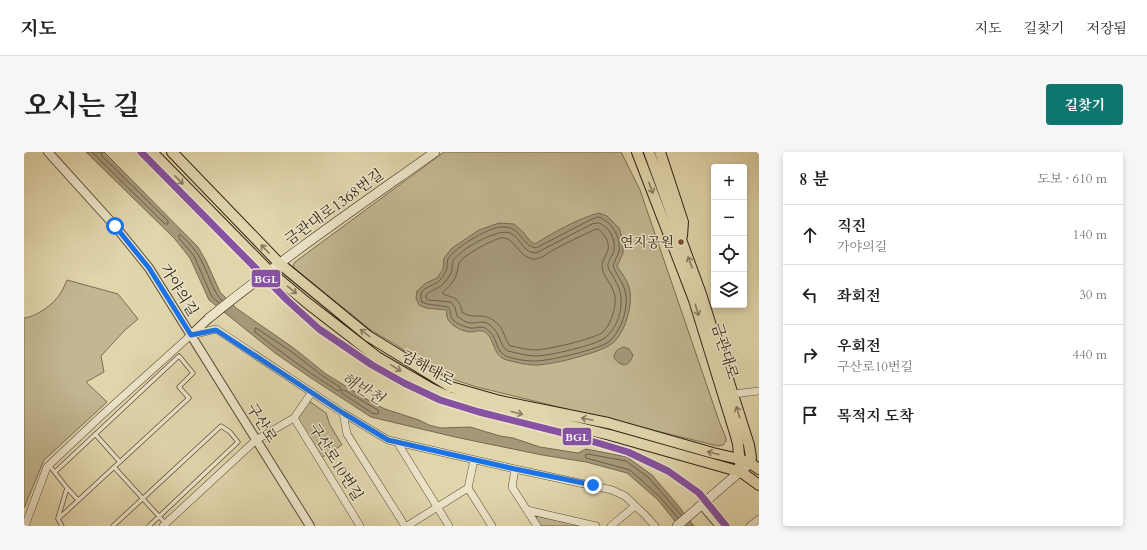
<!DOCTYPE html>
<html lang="ko">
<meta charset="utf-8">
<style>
:root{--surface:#fff;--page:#f6f6f6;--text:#222;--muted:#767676;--line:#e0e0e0;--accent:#0f766e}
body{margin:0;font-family:Cardo,"Noto Serif KR",serif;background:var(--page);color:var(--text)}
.controls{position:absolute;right:12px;top:12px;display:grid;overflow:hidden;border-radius:4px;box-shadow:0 2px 6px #0003}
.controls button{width:36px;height:36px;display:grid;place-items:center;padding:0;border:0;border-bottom:1px solid var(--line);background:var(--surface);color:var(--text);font:20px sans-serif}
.stop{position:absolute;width:12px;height:12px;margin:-9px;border:3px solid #1a73e8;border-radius:50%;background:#fff}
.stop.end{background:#1a73e8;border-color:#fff;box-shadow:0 1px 4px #0008}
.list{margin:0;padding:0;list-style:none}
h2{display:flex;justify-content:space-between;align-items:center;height:52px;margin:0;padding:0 16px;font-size:17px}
h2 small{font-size:13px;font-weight:400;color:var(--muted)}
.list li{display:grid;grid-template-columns:26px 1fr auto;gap:12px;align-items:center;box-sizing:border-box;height:60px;padding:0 16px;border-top:1px solid var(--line)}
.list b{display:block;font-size:15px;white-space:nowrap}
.list p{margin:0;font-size:13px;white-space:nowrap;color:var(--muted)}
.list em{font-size:13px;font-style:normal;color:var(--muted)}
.icon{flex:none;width:22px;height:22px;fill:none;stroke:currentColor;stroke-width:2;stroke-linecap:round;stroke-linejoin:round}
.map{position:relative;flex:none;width:735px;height:374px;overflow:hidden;border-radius:4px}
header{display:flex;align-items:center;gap:24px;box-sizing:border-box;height:56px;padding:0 20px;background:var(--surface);border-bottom:1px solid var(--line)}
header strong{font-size:19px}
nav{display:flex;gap:22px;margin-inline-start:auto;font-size:14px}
.intro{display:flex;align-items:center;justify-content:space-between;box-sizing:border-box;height:96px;padding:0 24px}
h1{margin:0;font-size:28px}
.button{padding:10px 18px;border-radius:4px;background:var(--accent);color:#fff;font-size:14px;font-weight:700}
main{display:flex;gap:24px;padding:0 24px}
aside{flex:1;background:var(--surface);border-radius:4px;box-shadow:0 2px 6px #0003}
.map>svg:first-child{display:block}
</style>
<header>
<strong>지도</strong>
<nav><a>지도</a><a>길찾기</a><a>저장됨</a></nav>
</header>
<div class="intro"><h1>오시는 길</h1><a class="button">길찾기</a></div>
<main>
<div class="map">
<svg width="735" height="374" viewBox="0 0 735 374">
<rect width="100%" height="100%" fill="#e1d5ac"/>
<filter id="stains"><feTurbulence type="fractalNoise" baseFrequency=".005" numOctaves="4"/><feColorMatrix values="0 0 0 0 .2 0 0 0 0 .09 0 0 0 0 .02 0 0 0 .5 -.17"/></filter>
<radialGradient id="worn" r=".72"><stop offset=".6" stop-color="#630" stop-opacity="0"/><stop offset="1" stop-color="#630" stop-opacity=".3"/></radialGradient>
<path fill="#c3b792" stroke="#7a6d54" d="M 420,0 L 597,0 L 616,38 L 695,269 L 702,286 L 702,289 L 699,293 L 694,294 L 453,235 L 428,227 L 390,205 L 369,191 L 348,179 L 270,116 L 269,113 L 271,110 Z
M 43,128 L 94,142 L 114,167 L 101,178 L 77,204 L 80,220 L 62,230 L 83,250 L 20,308 L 0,356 L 0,166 C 12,165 30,152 36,142 C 39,138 41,132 43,128 Z
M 285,249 L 302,261 L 306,273 L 318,293 L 297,306 L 274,267 Z
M 513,364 L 559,374 L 514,374 L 511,368 Z"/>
<path fill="#a59879" stroke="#776951" d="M 62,0 L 80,0 L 174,95 L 182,109 L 196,140 L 212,156 L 271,197 L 302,222 L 349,251 L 361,257 L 395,268 L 405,273 L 417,276 L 446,275 L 476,284 L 489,286 L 516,295 L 554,301 L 562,297 L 603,305 L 628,323 L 653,352 L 670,374 L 655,374 L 634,348 L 603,321 L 562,310 L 518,303 L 431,285 L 347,265 L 287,226 L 251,201 L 185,148 L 166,106 L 150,86 Z
M 575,61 L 583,64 L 595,76 L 599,89 L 599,101 L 593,114 C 597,120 603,128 605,135 C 610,151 601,184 586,193 C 574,201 525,214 510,213 C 502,213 491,210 483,208 C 467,204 472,185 459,179 C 454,178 451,180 447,180 C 439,180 424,173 423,164 C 422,162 423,160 423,158 L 402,156 L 395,153 L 392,146 L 393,139 L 402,131 L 413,126 L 419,117 L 420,106 L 428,96 L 455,78 L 475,71 L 490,72 L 499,80 L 507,90 L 511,92 C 530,80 553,67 575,61 Z
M 600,195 L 605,197 L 609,203 C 605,216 597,215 590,206 C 591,199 593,197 600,195 Z"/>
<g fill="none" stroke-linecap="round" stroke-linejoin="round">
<path stroke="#6b5e47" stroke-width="1" d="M 68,0 L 141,72 L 144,72 L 144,69 L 78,4 L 77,0
M 575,65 C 588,70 597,85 595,99 C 594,104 590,109 589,114 C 595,129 604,134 602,153 C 601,166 595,180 586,189 C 577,197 522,210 509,209 C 502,209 489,207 482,204 C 472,200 473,186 466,180 C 457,171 455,177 446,176 C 441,175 433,172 429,168 C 425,164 428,159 424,155 L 403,152 L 398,150 C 392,134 410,136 417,127 C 419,124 422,120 423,116 C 423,113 423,110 424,107 C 430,96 464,76 476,75 C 498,73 496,93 512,96 L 566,68 Z
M 575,71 C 585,74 592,88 590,98 C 589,104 583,109 584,115 C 585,118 587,121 589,124 C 594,134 598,140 597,152 C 597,163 591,178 582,185 C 574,193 524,204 512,204 C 503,204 493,201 484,199 C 475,194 477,181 466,173 C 459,168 455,171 447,171 C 442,171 437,167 433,164 L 431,155 L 427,150 L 404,148 L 402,146 L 402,143 C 407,138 416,136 420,131 C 423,128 427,122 428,118 C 428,115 428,112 429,109 C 435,98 473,76 486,81 C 497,85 497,100 512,101 L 568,72 Z
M 574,77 C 580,81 586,90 584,98 C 582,104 578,108 578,115 C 580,129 593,134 591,152 C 590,161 586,173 579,180 C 571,187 522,198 511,198 C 503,198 494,195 486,194 C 479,185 481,176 469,168 C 457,160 449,168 438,160 C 436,146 430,146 419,142 L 419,140 C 425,135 432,127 433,120 C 434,117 434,114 435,111 C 438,105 456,95 462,92 C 467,90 472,87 477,86 C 491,84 495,108 512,107 C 519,106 525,100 531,97 C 544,90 557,84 570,78 Z
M 195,151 L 188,145 L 170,104 L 155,86 L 155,83 L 157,83 C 166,92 173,99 178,110 C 185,123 188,138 198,149
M 232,176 L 268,200 L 300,225 L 316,235 L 316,238 L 314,239 C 285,221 258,201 231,180 L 231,178 Z
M 318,238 L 320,238 L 354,258 L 355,261 L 353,262 L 348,261 L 318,241 L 317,239 Z
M 654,366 L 636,345 L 606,318 L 562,306 L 561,303 L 564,302 L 602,309 L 625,326 L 657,363"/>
<defs>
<path id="service" d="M 71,282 L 96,310
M 25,313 L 43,336 L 34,366
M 90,315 L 142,372
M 31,320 L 155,204 L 169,221 L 155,235 L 165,246 L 34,367
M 43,336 L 54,348
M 34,367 L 38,374
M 89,374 L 197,274 L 206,280 L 214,290 L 125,374"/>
<path id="minor" d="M 709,242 L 735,239
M 319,261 L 323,282 L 381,374
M 270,266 L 336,374
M 373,290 L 425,374
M 450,308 L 444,336 L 468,374
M 491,317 L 488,335 L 513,374
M 503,358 L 572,374
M 1,374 L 23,315 L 77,264 L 167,183 L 192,177 L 319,261 L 364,288 L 491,317 L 588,338 L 601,344 L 621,363 L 631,374
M 139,374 L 232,288 L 270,266 L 288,240
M 383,374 L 444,336
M 587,374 L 611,354
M 726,374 L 735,367"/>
<path id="tertiary" d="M 24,0 L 91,74 L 125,116 L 286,374
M 167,183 L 185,166
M 678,353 L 696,374"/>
<path id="secondary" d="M 185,166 C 258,107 335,54 411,0
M 653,374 L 726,311"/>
<path id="primary" d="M 128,0 L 245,119 L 282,150 L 353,205 L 408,237 L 425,245 L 586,283 L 717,320 L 735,333
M 148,0 L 255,111 L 344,184 L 427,235 L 476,249 L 584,271 L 689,301 L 715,307 L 726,311 L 735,317
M 613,0 L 670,148 L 711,281 L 714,292 L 716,312
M 625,0 L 677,142 L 725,293 L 727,305 L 726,311
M 636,0 L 659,70 L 658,84"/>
</defs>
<use href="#service" stroke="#5d503b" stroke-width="5"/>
<use href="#minor" stroke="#5d503b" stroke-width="8"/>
<use href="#tertiary" stroke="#5d503b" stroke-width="10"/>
<use href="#secondary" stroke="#312315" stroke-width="10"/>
<use href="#primary" stroke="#312315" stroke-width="12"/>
<use href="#service" stroke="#ece4c9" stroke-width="3.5"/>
<use href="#minor" stroke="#ece4c9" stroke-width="7"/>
<use href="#tertiary" stroke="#ece4c9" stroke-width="8"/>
<use href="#secondary" stroke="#ece4c9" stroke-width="9"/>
<use href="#primary" stroke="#e1d5ac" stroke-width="10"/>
<defs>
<path id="rail-1" d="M 117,0 L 263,148 L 295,177 L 348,213 L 380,231 L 416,248 L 455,260 L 547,283 L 604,300 L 644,319 L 675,341 L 702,374"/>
</defs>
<use href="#rail-1" stroke="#ece4c9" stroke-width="10"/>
<use href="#rail-1" stroke="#8652a1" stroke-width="7"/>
</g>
<defs><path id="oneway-shaft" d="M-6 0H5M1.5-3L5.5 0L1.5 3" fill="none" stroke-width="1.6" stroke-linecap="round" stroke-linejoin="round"/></defs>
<g stroke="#897c60">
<use href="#oneway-shaft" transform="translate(155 28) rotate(45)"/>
<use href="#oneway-shaft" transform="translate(627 36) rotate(69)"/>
<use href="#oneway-shaft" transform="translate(241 97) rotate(-134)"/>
<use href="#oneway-shaft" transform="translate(666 110) rotate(-110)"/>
<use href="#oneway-shaft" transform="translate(268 138) rotate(40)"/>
<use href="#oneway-shaft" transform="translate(673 158) rotate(73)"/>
<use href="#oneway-shaft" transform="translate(341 181) rotate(-142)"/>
<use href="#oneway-shaft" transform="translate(372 216) rotate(31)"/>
<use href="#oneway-shaft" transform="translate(714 260) rotate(-107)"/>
<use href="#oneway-shaft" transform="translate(493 261) rotate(14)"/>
<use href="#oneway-shaft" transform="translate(563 267) rotate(-168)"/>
<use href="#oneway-shaft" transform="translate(689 301) rotate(-166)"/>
</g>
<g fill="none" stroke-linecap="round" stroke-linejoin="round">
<path stroke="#1a73e8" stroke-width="5" d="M 91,74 L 125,116 L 167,183 L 192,178 L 319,261 L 364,288 L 491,317 L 569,333"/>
</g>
<circle fill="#7a4b2a" stroke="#ece4c9" stroke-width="1.5" cx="657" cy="90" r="3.5"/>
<g text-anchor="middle" stroke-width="3" stroke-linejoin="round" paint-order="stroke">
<g font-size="14" fill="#312315" stroke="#ece4c9" text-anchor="end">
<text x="650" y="95">연지공원</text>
</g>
<g font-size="15" fill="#312315" stroke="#ece4c9">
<text transform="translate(310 55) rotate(-36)" y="5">금관대로1368번길</text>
<text transform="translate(155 138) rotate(58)" y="5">가야의길</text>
<text transform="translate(701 199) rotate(73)" y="5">금관대로</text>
<text transform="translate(404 216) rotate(28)" y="5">김해대로</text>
<text transform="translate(238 271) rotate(58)" y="5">구산로</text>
<text transform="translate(312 310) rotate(58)" y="5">구산로10번길</text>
</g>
<g font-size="16" font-style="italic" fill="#5a4c38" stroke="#ece4c9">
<text transform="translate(339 236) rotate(31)" y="6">해반천</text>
</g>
</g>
<g stroke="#ece4c9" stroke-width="1.5">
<rect x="227" y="117" width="30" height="19" rx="4" fill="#8652a1"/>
<rect x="538" y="275" width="30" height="19" rx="4" fill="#8652a1"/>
</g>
<g font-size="11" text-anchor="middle" font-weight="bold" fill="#fff">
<text x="242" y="131">BGL</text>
<text x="553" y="289">BGL</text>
</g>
<rect width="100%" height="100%" filter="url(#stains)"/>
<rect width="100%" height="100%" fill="url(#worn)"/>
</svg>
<div class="controls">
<button>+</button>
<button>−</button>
<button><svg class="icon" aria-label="locate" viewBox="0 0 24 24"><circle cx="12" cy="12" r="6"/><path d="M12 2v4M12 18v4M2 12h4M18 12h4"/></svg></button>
<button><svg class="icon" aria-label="layers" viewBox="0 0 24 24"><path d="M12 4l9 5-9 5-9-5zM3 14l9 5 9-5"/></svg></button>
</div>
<div class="stop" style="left:91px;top:74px"></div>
<div class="stop end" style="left:569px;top:333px"></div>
</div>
<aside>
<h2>8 분<small>도보 · 610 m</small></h2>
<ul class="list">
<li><svg class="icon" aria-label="ahead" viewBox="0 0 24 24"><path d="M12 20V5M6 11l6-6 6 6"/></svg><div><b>직진</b><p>가야의길</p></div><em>140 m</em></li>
<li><svg class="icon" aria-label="left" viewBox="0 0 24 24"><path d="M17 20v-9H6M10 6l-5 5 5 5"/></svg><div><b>좌회전</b></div><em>30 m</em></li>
<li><svg class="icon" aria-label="right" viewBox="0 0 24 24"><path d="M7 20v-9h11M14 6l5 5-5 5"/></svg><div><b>우회전</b><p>구산로10번길</p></div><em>440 m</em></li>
<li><svg class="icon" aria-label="arrive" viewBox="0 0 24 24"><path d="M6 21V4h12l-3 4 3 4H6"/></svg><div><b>목적지 도착</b></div></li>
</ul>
</aside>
</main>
